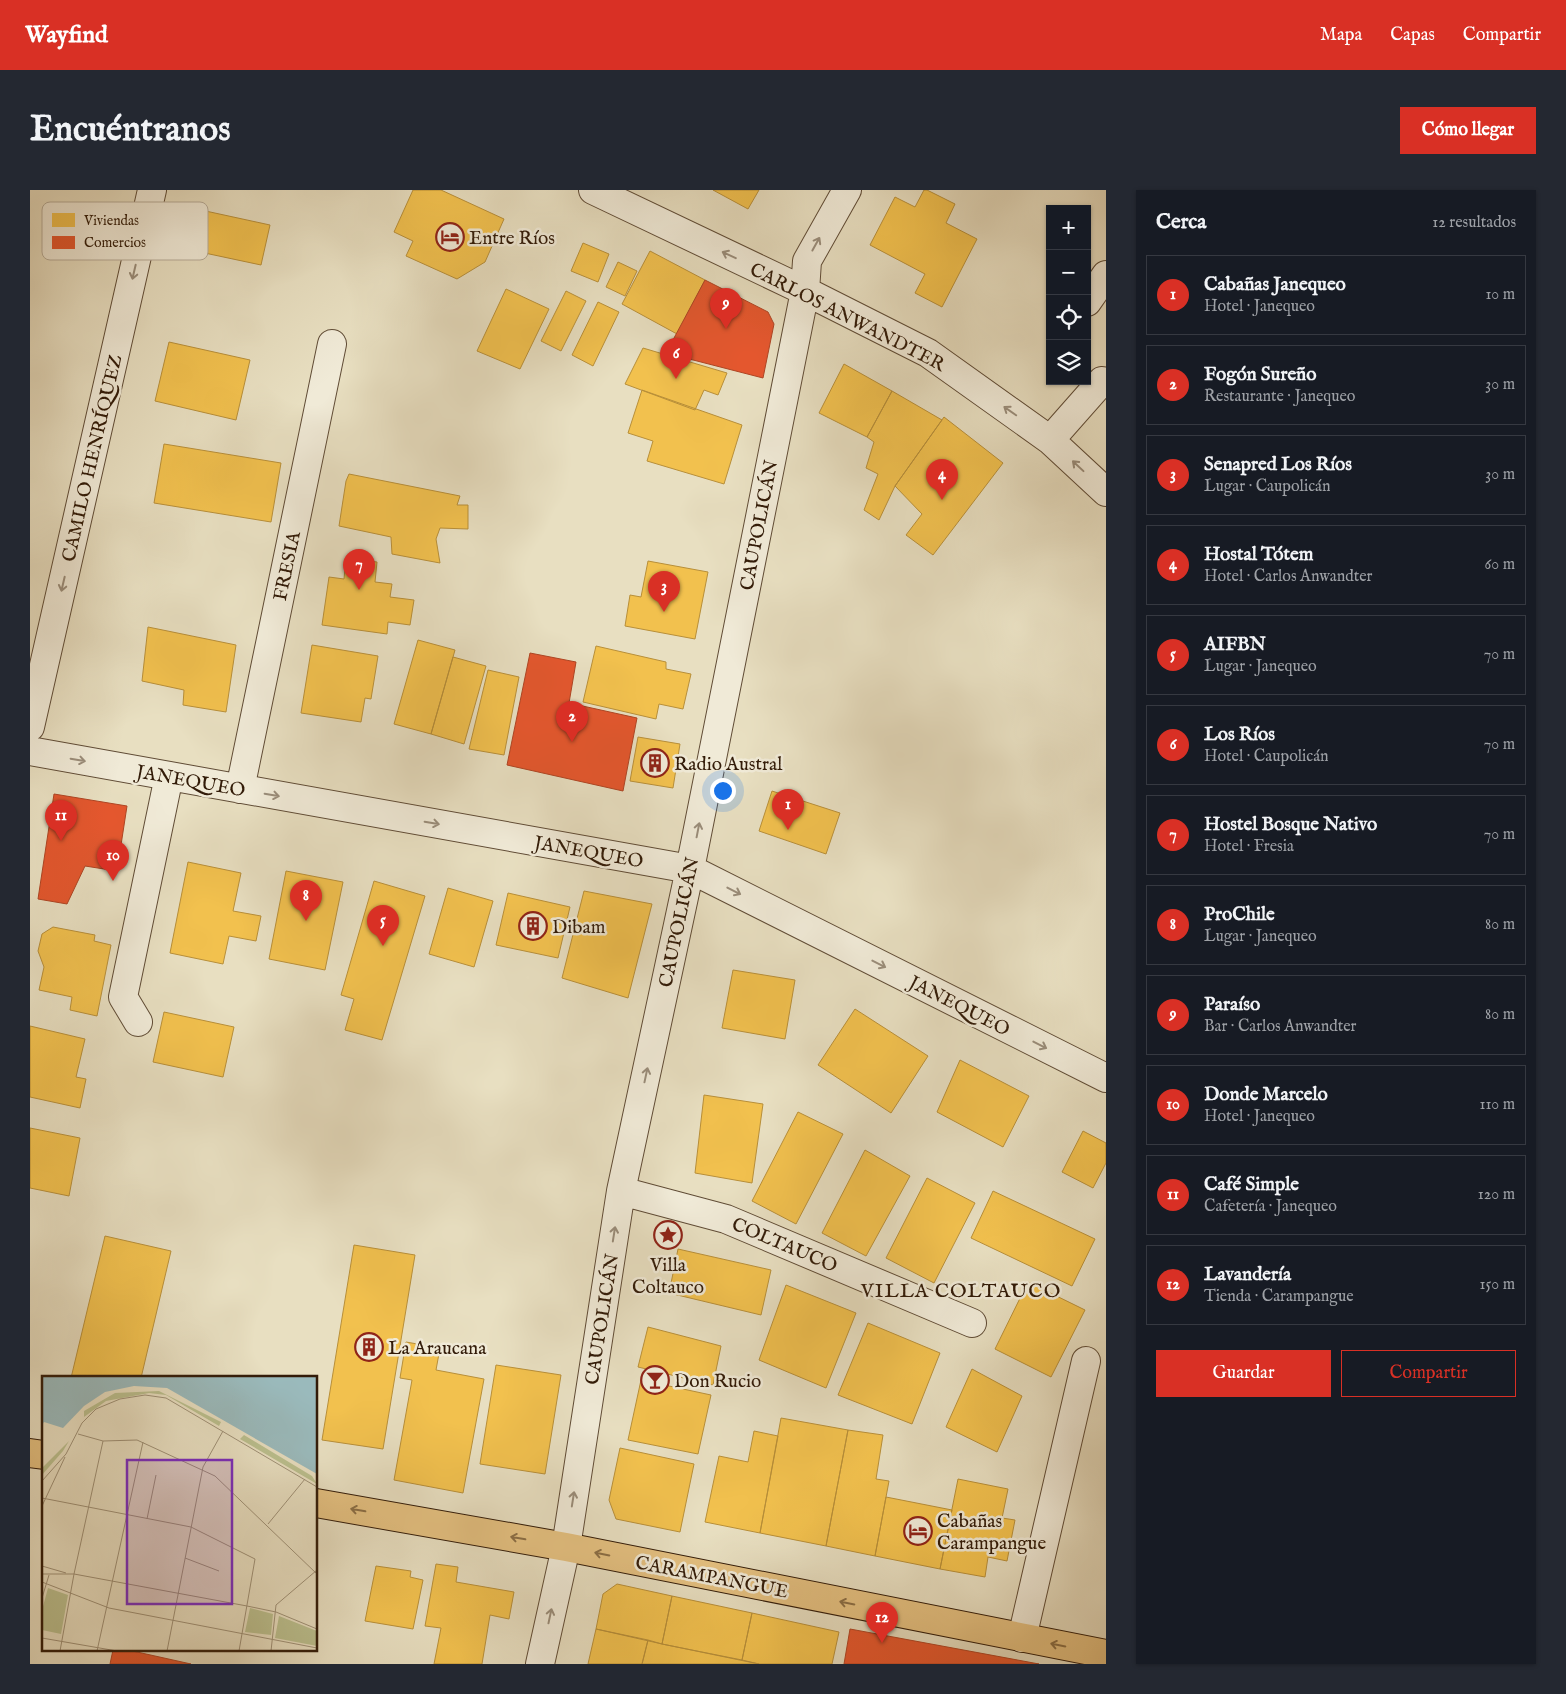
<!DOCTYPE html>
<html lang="es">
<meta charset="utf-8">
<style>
:root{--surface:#171b24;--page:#242831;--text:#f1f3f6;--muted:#9ea1a6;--line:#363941;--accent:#d93025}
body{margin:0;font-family:"IM FELL English",serif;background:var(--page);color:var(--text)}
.controls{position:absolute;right:15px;top:15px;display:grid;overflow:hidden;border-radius:0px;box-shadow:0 1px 4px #0004}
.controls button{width:45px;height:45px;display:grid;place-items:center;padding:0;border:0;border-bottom:1px solid var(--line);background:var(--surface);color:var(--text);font:25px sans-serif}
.you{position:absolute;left:692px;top:600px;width:18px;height:18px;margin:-12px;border:4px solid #fff;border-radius:50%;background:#1a73e8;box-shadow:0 0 0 8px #1a73e833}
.badge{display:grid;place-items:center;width:32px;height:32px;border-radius:50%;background:var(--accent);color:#fff;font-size:16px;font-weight:700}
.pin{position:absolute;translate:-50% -41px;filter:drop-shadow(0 1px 2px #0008)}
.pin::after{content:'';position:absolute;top:26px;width:18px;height:15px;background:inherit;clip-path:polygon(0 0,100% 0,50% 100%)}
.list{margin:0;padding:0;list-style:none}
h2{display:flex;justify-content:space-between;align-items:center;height:65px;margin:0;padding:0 20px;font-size:21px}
h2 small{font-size:16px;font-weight:400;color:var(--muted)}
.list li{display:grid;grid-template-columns:32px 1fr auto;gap:15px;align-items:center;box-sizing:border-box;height:80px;margin:0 10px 10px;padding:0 10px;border:1px solid var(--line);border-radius:0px}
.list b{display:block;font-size:19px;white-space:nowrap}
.list p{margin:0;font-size:16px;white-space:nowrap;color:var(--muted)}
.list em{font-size:16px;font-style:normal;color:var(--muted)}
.actions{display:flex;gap:10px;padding:15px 20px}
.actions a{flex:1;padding:11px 0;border:1px solid var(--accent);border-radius:0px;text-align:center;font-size:18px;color:var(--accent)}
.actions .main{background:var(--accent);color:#fff}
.icon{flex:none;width:28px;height:28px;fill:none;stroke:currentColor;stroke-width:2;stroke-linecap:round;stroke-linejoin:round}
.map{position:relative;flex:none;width:1076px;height:1474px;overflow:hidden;border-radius:0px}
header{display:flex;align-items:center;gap:30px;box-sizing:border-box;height:70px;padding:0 25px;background:var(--accent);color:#fff}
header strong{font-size:24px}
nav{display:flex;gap:28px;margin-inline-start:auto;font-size:18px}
.intro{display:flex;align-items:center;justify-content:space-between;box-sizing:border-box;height:120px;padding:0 30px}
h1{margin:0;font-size:35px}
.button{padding:12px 22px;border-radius:0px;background:var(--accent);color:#fff;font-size:18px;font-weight:700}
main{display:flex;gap:30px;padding:0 30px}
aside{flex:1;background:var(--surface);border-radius:0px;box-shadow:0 1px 4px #0004}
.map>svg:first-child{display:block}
</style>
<header>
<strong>Wayfind</strong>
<nav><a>Mapa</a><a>Capas</a><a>Compartir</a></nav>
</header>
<div class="intro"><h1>Encuéntranos</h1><a class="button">Cómo llegar</a></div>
<main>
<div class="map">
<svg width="1076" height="1474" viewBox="0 0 1076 1474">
<rect width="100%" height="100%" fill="#e8dfc1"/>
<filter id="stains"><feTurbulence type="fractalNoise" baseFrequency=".004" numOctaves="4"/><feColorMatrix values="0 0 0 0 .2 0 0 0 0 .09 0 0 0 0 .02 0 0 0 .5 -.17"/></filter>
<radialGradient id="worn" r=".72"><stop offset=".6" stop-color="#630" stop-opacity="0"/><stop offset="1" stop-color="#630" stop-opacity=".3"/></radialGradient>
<path fill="#f2c14e" stroke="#b88f39" d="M 383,0 L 411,0 L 474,29 L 455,72 L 427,89 L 376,66 L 383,51 L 364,42 Z
M 683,0 L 729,0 L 718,19 Z
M 894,0 L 897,0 L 925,14 L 916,33 L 947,49 L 912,117 L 885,103 L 895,84 L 840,55 L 865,7 L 885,17 Z
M 171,20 L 240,35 L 231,75 L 170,62 L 164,49 Z
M 553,53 L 579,64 L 568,92 L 541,81 Z
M 620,61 L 675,90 L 647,144 L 592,114 Z
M 588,72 L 607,81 L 595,106 L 576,97 Z
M 476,99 L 519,119 L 490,179 L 447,161 Z
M 536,101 L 556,111 L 531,161 L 511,151 Z
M 568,112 L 589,122 L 563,176 L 542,165 Z
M 139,152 L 220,170 L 206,230 L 125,211 Z
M 613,158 L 697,183 L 688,205 L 674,200 L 665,220 L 595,194 Z
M 814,174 L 862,201 L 837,247 L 789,223 Z
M 612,200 L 712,235 L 694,294 L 617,271 L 623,251 L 598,243 Z
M 862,201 L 912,230 L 865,296 L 849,330 L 834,320 L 848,284 L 836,278 L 844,252 L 837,247 Z
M 914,227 L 973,273 L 903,365 L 876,345 L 892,324 L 865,296 Z
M 134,254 L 251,273 L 241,332 L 124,313 Z
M 319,284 L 430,306 L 427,315 L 438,315 L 438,339 L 410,338 L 406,349 L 410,373 L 362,364 L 361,347 L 309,336 L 316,291 Z
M 316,368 L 347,372 L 345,392 L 362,394 L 360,407 L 384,410 L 380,435 L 358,432 L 357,444 L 292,435 L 299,387 L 314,389 Z
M 618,371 L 678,382 L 665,449 L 595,436 L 600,405 L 611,407 Z
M 118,437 L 206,455 L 196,522 L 153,515 L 154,500 L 112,491 Z
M 388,450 L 425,460 L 401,544 L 364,534 Z
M 282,455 L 348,466 L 341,509 L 335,508 L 331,532 L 271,523 Z
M 566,456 L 636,472 L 636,479 L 661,484 L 653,519 L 629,514 L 626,529 L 553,512 Z
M 423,467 L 456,476 L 434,554 L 401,544 Z
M 458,480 L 489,487 L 474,565 L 439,559 Z
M 608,547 L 650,554 L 643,598 L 600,591 Z
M 742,601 L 810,623 L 796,664 L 729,641 Z
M 158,672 L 211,683 L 203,721 L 231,726 L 226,751 L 199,746 L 193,774 L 140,763 Z
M 256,681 L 313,692 L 295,780 L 239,769 Z
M 344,691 L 395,706 L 352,850 L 315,840 L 324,809 L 311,805 Z
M 418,698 L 463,711 L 444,777 L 399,764 Z
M 554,701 L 622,714 L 598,808 L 532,788 Z
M 478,703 L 540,717 L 528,768 L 466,755 Z
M 23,737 L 65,745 L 64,751 L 81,755 L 67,826 L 40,820 L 42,807 L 9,800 L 14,777 L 8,761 L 12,744 Z
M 703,780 L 765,790 L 755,849 L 692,838 Z
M 825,819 L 898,866 L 861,923 L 788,875 Z
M 134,822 L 204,837 L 193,887 L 123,872 Z
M 0,836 L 55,849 L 46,887 L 56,889 L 50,918 L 0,907 Z
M 930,870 L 999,906 L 973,957 L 907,922 Z
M 674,905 L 733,914 L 722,993 L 665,983 Z
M 768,922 L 813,944 L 766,1034 L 722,1011 Z
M 0,938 L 50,948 L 39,1006 L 0,998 Z
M 1053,941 L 1076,953 L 1076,973 L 1063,998 L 1032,982 Z
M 835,960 L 880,986 L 836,1066 L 792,1043 Z
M 897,988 L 945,1013 L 904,1093 L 856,1068 Z
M 963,1001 L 1065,1049 L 1042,1096 L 941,1048 Z
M 75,1046 L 141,1061 L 111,1188 L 41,1188 Z
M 324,1055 L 385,1065 L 353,1259 L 292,1250 Z
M 648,1059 L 741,1080 L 731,1125 L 639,1103 Z
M 998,1092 L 1055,1120 L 1021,1187 L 965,1159 Z
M 756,1095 L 826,1123 L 796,1198 L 729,1170 Z
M 838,1133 L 910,1163 L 882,1234 L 808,1205 Z
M 618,1137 L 691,1156 L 683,1195 L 608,1177 Z
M 376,1152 L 410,1158 L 406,1180 L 454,1189 L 433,1303 L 364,1290 L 382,1190 L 370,1188 Z
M 466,1175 L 531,1185 L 515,1284 L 450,1274 Z
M 942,1179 L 992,1206 L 967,1262 L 916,1237 Z
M 611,1190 L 681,1205 L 668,1264 L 598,1250 Z
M 751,1228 L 818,1240 L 796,1356 L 730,1343 Z
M 818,1240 L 853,1245 L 846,1289 L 859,1291 L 845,1366 L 796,1356 Z
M 724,1241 L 748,1246 L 730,1343 L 675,1332 L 689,1266 L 718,1272 Z
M 590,1258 L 664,1274 L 650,1342 L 586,1329 L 579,1310 Z
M 928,1289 L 978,1299 L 972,1328 L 985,1330 L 977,1371 L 958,1367 L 955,1387 L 910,1379 Z
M 856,1307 L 922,1320 L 910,1379 L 845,1366 Z
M 406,1374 L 428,1377 L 426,1392 L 484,1402 L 479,1429 L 460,1425 L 452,1474 L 404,1474 L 411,1438 L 395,1436 Z
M 346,1376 L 381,1381 L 380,1387 L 393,1390 L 383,1439 L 335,1431 Z
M 587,1394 L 642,1406 L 632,1454 L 566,1439 L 573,1404 Z
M 642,1406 L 722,1423 L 712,1470 L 632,1454 Z
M 722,1423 L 809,1442 L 802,1474 L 729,1474 L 712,1470 Z
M 566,1439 L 618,1450 L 612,1474 L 558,1474 Z
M 618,1450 L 632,1454 L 729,1474 L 612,1474 Z"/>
<path fill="#e4572e" stroke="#af4523" d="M 675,90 L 738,122 L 744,134 L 733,188 L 636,163 Z
M 500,463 L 546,472 L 539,513 L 607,528 L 593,601 L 477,575 Z
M 24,604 L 97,616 L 87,681 L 55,676 L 37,714 L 8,709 Z
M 820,1439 L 1009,1474 L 814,1474 Z
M 83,1460 L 98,1460 L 161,1474 L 80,1474 Z"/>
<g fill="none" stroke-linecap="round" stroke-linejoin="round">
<defs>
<path id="minor" d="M 563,0 L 775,101 L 898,163 L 1020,250 L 1076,302
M 1057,112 L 1076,85
M 1020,250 L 1072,191
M 0,537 L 122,0
M 0,561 L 660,679 L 1076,888
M 210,599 L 302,154
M 108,832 L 93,807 L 139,586
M 591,1001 L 696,1029 L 942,1133
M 992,1448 L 1056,1171
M 510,1474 L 536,1357 L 591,1001 L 660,679 L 775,101 L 777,71 L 817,0"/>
<path id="major" d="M 0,1263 L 14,1265
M 286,1313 L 536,1357 L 1076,1464"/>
</defs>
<use href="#minor" stroke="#604c36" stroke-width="30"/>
<use href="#major" stroke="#321b08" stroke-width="30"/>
<use href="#minor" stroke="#f0ead7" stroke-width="28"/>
<use href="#major" stroke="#e4c080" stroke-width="28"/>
</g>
<defs><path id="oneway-shaft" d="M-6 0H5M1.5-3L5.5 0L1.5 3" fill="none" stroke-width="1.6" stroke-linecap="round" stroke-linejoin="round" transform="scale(1.25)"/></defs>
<g stroke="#9a8d7a">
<use href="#oneway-shaft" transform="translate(786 54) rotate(-61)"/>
<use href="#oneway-shaft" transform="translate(699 65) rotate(-155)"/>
<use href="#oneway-shaft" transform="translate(104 82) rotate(103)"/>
<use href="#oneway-shaft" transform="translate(980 221) rotate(-145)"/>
<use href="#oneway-shaft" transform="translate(1048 276) rotate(-137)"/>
<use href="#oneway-shaft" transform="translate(33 394) rotate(103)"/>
<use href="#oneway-shaft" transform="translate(48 570) rotate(10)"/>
<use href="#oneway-shaft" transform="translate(242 605) rotate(10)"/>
<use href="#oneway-shaft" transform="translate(402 633) rotate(10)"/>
<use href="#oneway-shaft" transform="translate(668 640) rotate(-79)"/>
<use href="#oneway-shaft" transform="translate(704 701) rotate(27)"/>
<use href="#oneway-shaft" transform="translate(849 774) rotate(27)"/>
<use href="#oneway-shaft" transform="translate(1010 855) rotate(27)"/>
<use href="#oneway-shaft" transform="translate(616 885) rotate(-78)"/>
<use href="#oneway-shaft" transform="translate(584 1044) rotate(-81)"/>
<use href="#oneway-shaft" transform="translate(543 1309) rotate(-81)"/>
<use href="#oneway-shaft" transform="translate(520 1426) rotate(-78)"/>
</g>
<g stroke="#8b6e44">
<use href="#oneway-shaft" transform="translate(328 1320) rotate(-170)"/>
<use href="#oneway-shaft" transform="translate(488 1348) rotate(-170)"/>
<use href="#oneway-shaft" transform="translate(572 1364) rotate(-169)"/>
<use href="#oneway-shaft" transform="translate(817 1413) rotate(-169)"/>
<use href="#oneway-shaft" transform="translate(1028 1455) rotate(-169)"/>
</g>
<defs>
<symbol id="hotel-ring" viewBox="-11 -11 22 22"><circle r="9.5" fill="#f0ead7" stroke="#8f2418" stroke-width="1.5"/><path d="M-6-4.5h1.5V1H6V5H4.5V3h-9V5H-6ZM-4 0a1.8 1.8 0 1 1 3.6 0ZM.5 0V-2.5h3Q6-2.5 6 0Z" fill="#8f2418"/></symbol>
<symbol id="building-ring" viewBox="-11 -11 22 22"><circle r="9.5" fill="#f0ead7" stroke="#8f2418" stroke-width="1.5"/><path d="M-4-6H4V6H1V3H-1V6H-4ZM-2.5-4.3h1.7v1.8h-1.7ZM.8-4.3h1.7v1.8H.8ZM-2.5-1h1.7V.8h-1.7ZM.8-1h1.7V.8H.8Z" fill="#8f2418"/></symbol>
<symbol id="sight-ring" viewBox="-11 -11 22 22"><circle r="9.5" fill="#f0ead7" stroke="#8f2418" stroke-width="1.5"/><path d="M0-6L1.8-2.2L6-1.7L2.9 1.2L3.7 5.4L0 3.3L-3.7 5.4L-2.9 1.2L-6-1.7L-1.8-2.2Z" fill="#8f2418"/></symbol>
<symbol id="bar-ring" viewBox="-11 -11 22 22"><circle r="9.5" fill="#f0ead7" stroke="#8f2418" stroke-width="1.5"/><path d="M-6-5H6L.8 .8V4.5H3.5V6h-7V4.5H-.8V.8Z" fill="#8f2418"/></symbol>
</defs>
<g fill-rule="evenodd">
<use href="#hotel-ring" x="404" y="31" width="32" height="32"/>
<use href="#building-ring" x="609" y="557" width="32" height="32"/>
<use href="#building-ring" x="487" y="720" width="32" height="32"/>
<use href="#sight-ring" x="622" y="1029" width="32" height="32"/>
<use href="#building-ring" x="323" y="1141" width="32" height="32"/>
<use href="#bar-ring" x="609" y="1174" width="32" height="32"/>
<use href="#hotel-ring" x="872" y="1325" width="32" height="32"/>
</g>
<g text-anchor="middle" stroke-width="5" stroke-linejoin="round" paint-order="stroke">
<g font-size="19" fill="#321b08" stroke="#f0ead7" text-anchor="start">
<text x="439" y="54">Entre Ríos</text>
<text x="644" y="580">Radio Austral</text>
<text x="522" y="743">Dibam</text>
<text x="638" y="1081" text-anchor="middle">Villa<tspan x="638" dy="22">Coltauco</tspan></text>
<text x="358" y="1164">La Araucana</text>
<text x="644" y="1197">Don Rucio</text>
<text x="907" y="1337">Cabañas<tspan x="907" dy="22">Carampangue</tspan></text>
</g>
<g font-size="19" fill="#321b08" stroke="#f0ead7">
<text transform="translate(818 126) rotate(27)" y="7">CARLOS ANWANDTER</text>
<text transform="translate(61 268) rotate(-77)" y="7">CAMILO HENRÍQUEZ</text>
<text transform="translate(728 335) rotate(-79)" y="7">CAUPOLICÁN</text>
<text transform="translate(256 376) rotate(-78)" y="7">FRESIA</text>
<text transform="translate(161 590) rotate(10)" y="7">JANEQUEO</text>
<text transform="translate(559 661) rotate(10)" y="7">JANEQUEO</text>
<text transform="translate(648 732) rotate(-78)" y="7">CAUPOLICÁN</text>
<text transform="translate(930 815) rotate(27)" y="7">JANEQUEO</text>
<text transform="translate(755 1054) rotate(23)" y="7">COLTAUCO</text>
<text transform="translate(571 1129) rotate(-81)" y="7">CAUPOLICÁN</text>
<text transform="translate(682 1386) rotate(11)" y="7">CARAMPANGUE</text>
</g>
<g font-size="20" letter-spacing="1" fill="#321b08" stroke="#f0ead7">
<text x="931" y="1107">VILLA COLTAUCO</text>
</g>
</g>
<g transform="translate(12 1186)">
<rect width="275" height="275" fill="#e8dfc1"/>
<path d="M 117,15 L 179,46 L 177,50 L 124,19 L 107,17 L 64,25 L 42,41 L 42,35 L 73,17 ZM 202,59 L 270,100 L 275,108 L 198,63 ZM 27,65 L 21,75 L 0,99 L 0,92 ZM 6,212 L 26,219 L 19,258 L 0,254 L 0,234 ZM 208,232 L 231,238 L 229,259 L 203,256 ZM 237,240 L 275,255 L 275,270 L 233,262 Z" fill="#bbc08f"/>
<path d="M 0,0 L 275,0 L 275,98 L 125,12 L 92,10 L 63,16 L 42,30 L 21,52 L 2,46 L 0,49 Z" fill="#9ababc"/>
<path fill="none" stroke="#9ababc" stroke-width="2.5" d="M 187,0 L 192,18 L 190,31 L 201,22 L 220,17 L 235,22 L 275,52M 0,20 L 23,0"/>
<path fill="none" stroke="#9f9177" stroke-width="1" d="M 36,58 L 61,65 L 95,64 L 173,100 L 275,198M 0,105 L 24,78 L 40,47 L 54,33 L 78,23 L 103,19 L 124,22 L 275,111M 0,122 L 149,151 L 213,183 L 197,275M 0,130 L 23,81M 105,143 L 114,99M 226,148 L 263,103M 143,182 L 177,195M 0,190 L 24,197M 0,198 L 32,198 L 205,230 L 234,236 L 275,253M 32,198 L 61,65M 0,206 L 67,232 L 275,272M 0,222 L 7,199M 0,262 L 75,275M 18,275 L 32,198M 55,275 L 101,66M 125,275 L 161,91 L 181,55M 229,275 L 234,229 L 275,194"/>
<path fill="#7b2cbf" fill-opacity="0.15" stroke="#7b2cbf" stroke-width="2.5" d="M 85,84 L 190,84 L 190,228 L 85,228 Z"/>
<rect width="275" height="275" fill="none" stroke="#321b08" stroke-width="2.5"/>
</g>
<rect x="12" y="12" width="166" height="58" rx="8" fill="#f0ead7" stroke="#b7ac99" stroke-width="1"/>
<rect x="22" y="23" width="23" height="14" fill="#f2c14e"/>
<rect x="22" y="46" width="23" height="13" fill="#e4572e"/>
<g font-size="14" fill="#321b08">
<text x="54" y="35">Viviendas</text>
<text x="54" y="57">Comercios</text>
</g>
<rect width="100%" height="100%" filter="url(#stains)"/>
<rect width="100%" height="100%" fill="url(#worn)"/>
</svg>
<div class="controls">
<button>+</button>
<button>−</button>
<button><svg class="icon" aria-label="locate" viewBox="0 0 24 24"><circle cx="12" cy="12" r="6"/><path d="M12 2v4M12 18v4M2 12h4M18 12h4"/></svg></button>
<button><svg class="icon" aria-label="layers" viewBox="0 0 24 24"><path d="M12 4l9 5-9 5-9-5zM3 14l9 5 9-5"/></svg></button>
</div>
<div class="you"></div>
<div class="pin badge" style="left:758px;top:640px">1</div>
<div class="pin badge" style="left:542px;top:552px">2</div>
<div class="pin badge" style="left:634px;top:422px">3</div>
<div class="pin badge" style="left:912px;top:310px">4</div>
<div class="pin badge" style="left:353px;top:756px">5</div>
<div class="pin badge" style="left:646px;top:189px">6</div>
<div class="pin badge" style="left:329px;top:400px">7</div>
<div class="pin badge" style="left:276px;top:731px">8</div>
<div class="pin badge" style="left:696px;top:139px">9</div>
<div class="pin badge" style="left:83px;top:691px">10</div>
<div class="pin badge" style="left:31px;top:651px">11</div>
<div class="pin badge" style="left:852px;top:1453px">12</div>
</div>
<aside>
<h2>Cerca<small>12 resultados</small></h2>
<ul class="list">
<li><span class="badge">1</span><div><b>Cabañas Janequeo</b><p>Hotel · Janequeo</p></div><em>10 m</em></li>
<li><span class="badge">2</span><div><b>Fogón Sureño</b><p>Restaurante · Janequeo</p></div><em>30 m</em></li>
<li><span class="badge">3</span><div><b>Senapred Los Ríos</b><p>Lugar · Caupolicán</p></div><em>30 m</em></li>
<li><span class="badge">4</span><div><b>Hostal Tótem</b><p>Hotel · Carlos Anwandter</p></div><em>60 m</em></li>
<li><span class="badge">5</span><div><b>AIFBN</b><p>Lugar · Janequeo</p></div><em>70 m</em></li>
<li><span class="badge">6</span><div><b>Los Ríos</b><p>Hotel · Caupolicán</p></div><em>70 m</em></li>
<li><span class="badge">7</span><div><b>Hostel Bosque Nativo</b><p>Hotel · Fresia</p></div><em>70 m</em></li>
<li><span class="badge">8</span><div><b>ProChile</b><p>Lugar · Janequeo</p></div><em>80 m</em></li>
<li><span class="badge">9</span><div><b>Paraíso</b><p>Bar · Carlos Anwandter</p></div><em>80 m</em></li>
<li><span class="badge">10</span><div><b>Donde Marcelo</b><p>Hotel · Janequeo</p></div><em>110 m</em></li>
<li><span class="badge">11</span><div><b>Café Simple</b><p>Cafetería · Janequeo</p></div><em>120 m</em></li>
<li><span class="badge">12</span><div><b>Lavandería</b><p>Tienda · Carampangue</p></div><em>150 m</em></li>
</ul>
<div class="actions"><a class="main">Guardar</a><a>Compartir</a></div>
</aside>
</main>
